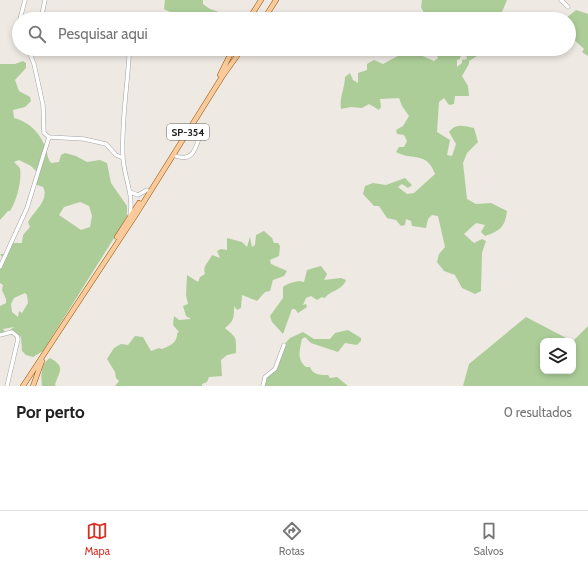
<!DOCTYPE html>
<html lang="pt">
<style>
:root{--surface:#fff;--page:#f2f2f2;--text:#222;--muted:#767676;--line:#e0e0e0;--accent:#d93025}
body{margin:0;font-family:Cabin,sans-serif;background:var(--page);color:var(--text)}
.controls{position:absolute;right:12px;bottom:12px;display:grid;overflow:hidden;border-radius:8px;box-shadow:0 2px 6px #0003}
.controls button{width:36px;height:36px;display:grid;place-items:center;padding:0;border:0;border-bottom:1px solid var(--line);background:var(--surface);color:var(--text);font:20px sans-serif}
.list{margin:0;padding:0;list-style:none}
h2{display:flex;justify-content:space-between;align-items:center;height:52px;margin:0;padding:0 16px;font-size:17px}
h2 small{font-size:13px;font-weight:400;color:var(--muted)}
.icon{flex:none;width:22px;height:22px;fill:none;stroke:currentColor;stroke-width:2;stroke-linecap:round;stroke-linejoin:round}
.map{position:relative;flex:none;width:588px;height:386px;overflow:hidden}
.search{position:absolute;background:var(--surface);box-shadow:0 2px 6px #0003;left:12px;right:12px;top:12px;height:44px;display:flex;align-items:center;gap:10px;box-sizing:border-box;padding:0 14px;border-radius:22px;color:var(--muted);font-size:15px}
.sheet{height:124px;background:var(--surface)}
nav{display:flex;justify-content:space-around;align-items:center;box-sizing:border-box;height:56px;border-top:1px solid var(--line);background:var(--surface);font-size:11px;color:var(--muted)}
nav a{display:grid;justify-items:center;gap:2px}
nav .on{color:var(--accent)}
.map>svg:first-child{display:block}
</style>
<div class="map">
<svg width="588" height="386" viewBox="0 0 588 386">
<rect width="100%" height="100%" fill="#eee9e3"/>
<path fill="#accd98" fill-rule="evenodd" d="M 165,0 L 203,0 L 203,4 L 210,9 L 219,12 L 221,18 L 210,19 L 210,17 L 202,15 L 194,19 L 174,18 L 170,12 L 164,9 Z
M 422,0 L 507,0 L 499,19 L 427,19 L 421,7 Z
M 576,10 L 588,14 L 588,56 L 582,52 L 584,49 L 569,35 L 569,19 L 565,19 Z
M 440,49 L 478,49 L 477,56 L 469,61 L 469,64 L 462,76 L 468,86 L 469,96 L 455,96 L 454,104 L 449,105 L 444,98 L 439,102 L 437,132 L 450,140 L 447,155 L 452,156 L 456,144 L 449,132 C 456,123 464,126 474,128 L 478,142 L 467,153 L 463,163 L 467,199 L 476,204 L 491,203 L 507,211 C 505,227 500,231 485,236 L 481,232 L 485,225 L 476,223 L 464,234 L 474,243 L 482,239 L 486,241 L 482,253 L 481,291 L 475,294 L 462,288 L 455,275 L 444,271 L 437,262 L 439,254 L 445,247 L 438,216 L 432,215 L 428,219 L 426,228 L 412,226 L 411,221 L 406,219 L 405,225 L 401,226 L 396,220 L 387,218 L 379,206 L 374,206 L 363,194 L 365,186 L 373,183 L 386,185 L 405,178 L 412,185 L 408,188 L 402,184 L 398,187 L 407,194 L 414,193 L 435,174 C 427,151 413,161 396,152 L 399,147 L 404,147 L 407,141 L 404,135 L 397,134 L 396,130 L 403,126 L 409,116 L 402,106 L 399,98 L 380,99 L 381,107 L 379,110 L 369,104 L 362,108 L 351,107 L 341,109 C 339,98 345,88 345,77 L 350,73 L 353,80 L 358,83 L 358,73 L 367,70 L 367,64 L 374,60 L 383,64 L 409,50 L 434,61 L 438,58 L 436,52 ZM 465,50 L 467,59 L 462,60 L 462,63 L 457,67 L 457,60 L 460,59 L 462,51 Z
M 23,61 L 26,63 L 26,68 L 15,80 L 19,91 L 30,97 L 31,101 L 25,107 L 13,110 L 14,118 C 30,122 41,134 46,149 C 48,155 47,158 51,163 L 59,162 L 61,155 L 65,153 L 76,156 L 87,162 L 100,160 L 107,163 L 111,183 L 127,206 L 127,216 L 121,227 L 43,351 L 33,357 L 26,355 L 22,351 L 21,337 L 10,330 L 14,327 L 3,329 L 5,332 L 0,337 L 0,306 L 6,303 L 6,299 L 2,290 L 3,285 L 0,283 L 0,269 L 3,258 L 0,254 L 5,254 L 13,243 L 22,243 L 23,235 L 30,227 L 28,222 C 33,212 50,200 43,187 L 37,185 L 37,172 L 31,166 L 19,160 L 14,162 L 20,168 C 22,180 17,200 10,211 L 8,211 L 0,220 L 0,64 L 15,64 ZM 80,202 L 89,206 L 92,216 L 90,227 L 81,230 L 59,215 L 64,207 ZM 25,293 L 27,295 L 28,303 L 22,313 L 19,311 L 18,317 L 12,312 L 11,304 L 14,298 Z
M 264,231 L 272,238 L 274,243 L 278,243 L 280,246 L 279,256 L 270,260 L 271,264 L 287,271 L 284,276 L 273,280 L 270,291 L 265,292 L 257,301 L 242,295 L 241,308 L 237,310 L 234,306 C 234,318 234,321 225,328 C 237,339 236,335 236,353 L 227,355 L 221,360 L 222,376 L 209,377 L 207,382 L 202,384 L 202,386 L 115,386 L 119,381 L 116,378 L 115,372 L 107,359 L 114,348 L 121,344 L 128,345 L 135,336 L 143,337 L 151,351 L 159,348 L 162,349 C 169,346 178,343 177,333 L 179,332 L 173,325 L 174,316 L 179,320 L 191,319 L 186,316 L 183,306 L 188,304 L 186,295 L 187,275 L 198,282 L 200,277 L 205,274 C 202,266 209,262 212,255 L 220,258 L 217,251 L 221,249 L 227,250 L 227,238 L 242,242 L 247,247 L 250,237 L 252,247 L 255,245 L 256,235 Z
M 321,266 L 327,274 L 324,280 L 341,278 L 346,280 C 343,290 329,291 325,298 L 322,297 L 317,300 L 311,296 L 306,298 L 303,305 L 306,304 L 307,307 L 298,313 L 295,309 L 292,309 L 283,334 L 272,322 L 270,316 L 283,298 L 283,287 C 288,283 299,280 304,282 L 307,270 Z
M 526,317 L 572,341 L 543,341 L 543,371 L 573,371 L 573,341 L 588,326 L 588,386 L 463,386 L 469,364 Z
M 348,330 L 361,338 L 361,341 L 357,345 L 345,343 L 338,352 L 311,343 L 305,337 L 302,339 C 300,349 296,359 306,367 L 310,367 C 313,375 320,375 328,375 L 330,378 L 337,377 L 348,386 L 262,386 L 265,376 L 274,370 L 279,361 L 280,349 L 290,338 L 303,332 L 314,339 L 330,339 L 335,333 Z
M 50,358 C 68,368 57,373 55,386 L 42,386 C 41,376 40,364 50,358 Z"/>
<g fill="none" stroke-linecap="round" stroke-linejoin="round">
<defs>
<path id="minor" d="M 561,0 L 568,7
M 20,19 L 25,0
M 44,19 L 42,14 L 45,0
M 71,19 L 91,19
M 19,22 L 19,33
M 28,49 L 34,64 L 43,105 L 44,133 L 49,137 L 84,139 L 106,144 L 116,155 L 123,158
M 128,49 L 129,57 C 127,90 121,125 123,158 C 124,177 134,195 130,215
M 173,155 C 194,164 196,147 201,132
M 130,192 L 138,195 L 147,190
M 0,267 L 27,208 L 49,137
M 0,335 L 12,332 L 17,336 L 18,339 L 7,386
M 263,386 L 265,377 L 275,369 L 284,345"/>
<path id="major" d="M 249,19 L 261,0
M 264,19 L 276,0
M 220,75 L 233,49
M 117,237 L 139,203
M 23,386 L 135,216 L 222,77 L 242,49
M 33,386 L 42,361"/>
</defs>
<use href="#minor" stroke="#a4a4a4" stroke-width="4.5"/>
<use href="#major" stroke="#935803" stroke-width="5.5"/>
<use href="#minor" stroke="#fff" stroke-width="3.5"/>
<use href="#major" stroke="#faca9c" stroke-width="4.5"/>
</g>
<g text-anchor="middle" stroke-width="3.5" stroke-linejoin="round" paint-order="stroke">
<rect fill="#fff" stroke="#616161" stroke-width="1" x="167" y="124" width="42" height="16" rx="3"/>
<g font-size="10" font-weight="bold" fill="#1d1d1d">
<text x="188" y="136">SP-354</text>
</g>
</g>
</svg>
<div class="controls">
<button><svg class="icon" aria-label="layers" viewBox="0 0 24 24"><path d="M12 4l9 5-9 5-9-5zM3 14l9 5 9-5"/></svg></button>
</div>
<div class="search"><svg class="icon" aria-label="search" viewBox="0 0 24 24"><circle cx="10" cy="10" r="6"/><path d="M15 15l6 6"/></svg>Pesquisar aqui</div>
</div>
<section class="sheet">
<h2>Por perto<small>0 resultados</small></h2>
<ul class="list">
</ul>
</section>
<nav>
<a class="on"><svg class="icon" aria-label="map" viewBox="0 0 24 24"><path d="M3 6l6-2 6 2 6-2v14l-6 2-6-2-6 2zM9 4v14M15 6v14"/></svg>Mapa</a>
<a><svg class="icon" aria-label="directions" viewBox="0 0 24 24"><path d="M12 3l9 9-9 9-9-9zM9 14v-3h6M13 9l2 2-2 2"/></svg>Rotas</a>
<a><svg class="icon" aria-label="saved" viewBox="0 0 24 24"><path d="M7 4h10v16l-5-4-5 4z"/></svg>Salvos</a>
</nav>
